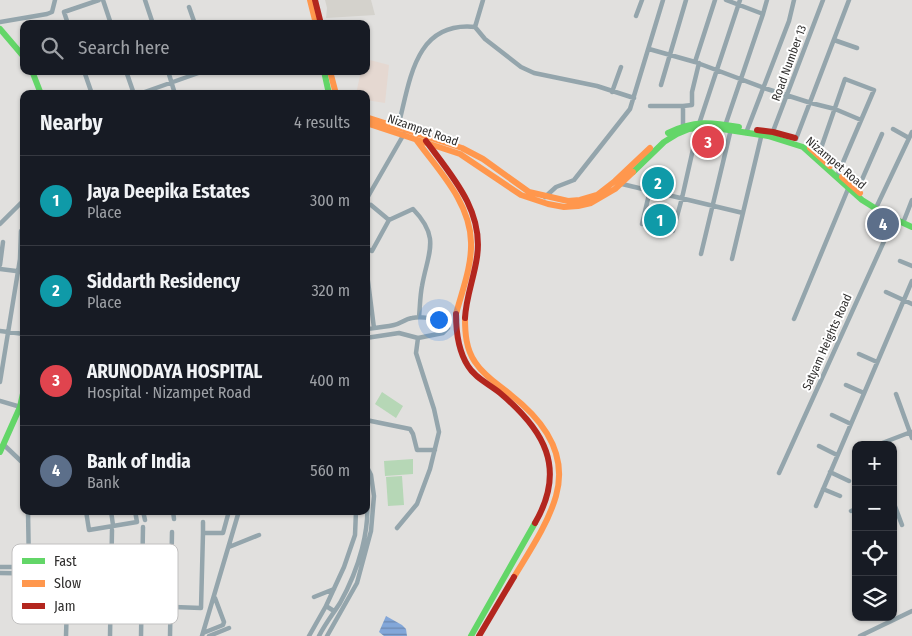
<!DOCTYPE html>
<meta charset="utf-8">
<style>
:root{--surface:#171b24;--page:#20242c;--text:#f1f3f6;--muted:#9ea1a6;--line:#363941;--accent:#ea580c}
body{margin:0;font-family:"Fira Sans Condensed",sans-serif;background:var(--page);color:var(--text)}
.controls{position:absolute;right:15px;bottom:15px;display:grid;overflow:hidden;border-radius:10px;box-shadow:0 1px 4px #0004}
.controls button{width:45px;height:45px;display:grid;place-items:center;padding:0;border:0;border-bottom:1px solid var(--line);background:var(--surface);color:var(--text);font:25px sans-serif}
.you{position:absolute;left:438px;top:319px;width:18px;height:18px;margin:-12px;border:4px solid #fff;border-radius:50%;background:#1a73e8;box-shadow:0 0 0 8px #1a73e833}
.badge{display:grid;place-items:center;width:32px;height:32px;border-radius:50%;background:var(--accent);color:#fff;font-size:16px;font-weight:700}
.pin{position:absolute;translate:-50% -50%;border:2px solid #fff;box-shadow:0 1px 5px #0006}
.list{margin:0;padding:0;list-style:none}
h2{display:flex;justify-content:space-between;align-items:center;height:65px;margin:0;padding:0 20px;font-size:21px}
h2 small{font-size:16px;font-weight:400;color:var(--muted)}
.list li{display:grid;grid-template-columns:32px 1fr auto;gap:15px;align-items:center;box-sizing:border-box;height:90px;padding:0 20px;border-top:1px solid var(--line)}
.list b{display:block;font-size:19px;white-space:nowrap}
.list p{margin:0;font-size:16px;white-space:nowrap;color:var(--muted)}
.list em{font-size:16px;font-style:normal;color:var(--muted)}
.icon{flex:none;width:28px;height:28px;fill:none;stroke:currentColor;stroke-width:2;stroke-linecap:round;stroke-linejoin:round}
.map{position:relative;flex:none;width:912px;height:636px;overflow:hidden}
.search{position:absolute;background:var(--surface);box-shadow:0 1px 4px #0004;left:20px;top:20px;width:350px;height:55px;display:flex;align-items:center;gap:12px;box-sizing:border-box;padding:0 18px;border-radius:10px;color:var(--muted);font-size:19px}
.panel{position:absolute;background:var(--surface);box-shadow:0 1px 4px #0004;left:20px;top:90px;width:350px;height:425px;border-radius:10px}
.map>svg:first-child{display:block}
</style>
<div class="map">
<svg width="912" height="636" viewBox="0 0 912 636">
<defs>
<pattern id="water-rules" width="6" height="5" patternUnits="userSpaceOnUse" patternTransform="scale(1.25)"><rect width="6" height="5" fill="#83a7d9"/><path d="M0 2.5h6" fill="none" stroke="#6c88b0"/></pattern>
</defs>
<rect width="100%" height="100%" fill="#e1e0de"/>
<path fill="#d4d2cc" d="M 325,0 L 371,0 L 375,15 L 326,18 L 327,8 Z"/>
<path fill="#e5d8d1" d="M 366,59 L 389,65 L 385,103 L 366,100 L 366,94 L 356,94 L 361,71 L 366,71 Z"/>
<path fill="#b6d7b6" d="M 382,392 L 403,406 L 396,418 L 375,404 Z
M 413,459 L 413,474 L 385,476 L 384,461 Z
M 402,476 L 404,505 L 388,506 L 386,477 Z"/>
<path fill="url(#water-rules)" d="M 386,616 L 402,625 L 406,629 L 407,636 L 384,636 L 379,632 Z"/>
<g fill="none" stroke-linecap="round" stroke-linejoin="round">
<path stroke="#94a5ac" stroke-width="4.5" d="M 103,0 L 111,24
M 145,0 L 153,24
M 189,7 L 195,24
M 763,14 L 767,0
M 636,16 L 642,0
M 0,22 L 47,14 L 52,12 L 55,0
M 68,24 L 64,12 L 99,0
M 475,27 L 485,39 L 521,67 L 534,73 L 597,86 L 634,98
M 834,40 L 857,48
M 649,49 L 695,62 L 764,88 L 811,103 L 835,109 L 861,120
M 695,62 L 715,0
M 84,71 L 92,94
M 126,71 L 134,94
M 168,71 L 175,94
M 661,85 L 686,0
M 612,92 L 621,67
M 139,94 L 204,71
M 650,106 L 683,106 L 683,126
M 683,106 L 692,105 L 692,92 L 699,63
M 700,121 L 740,0
M 725,126 L 763,14 L 726,0
M 398,127 C 410,82 414,21 475,27 L 483,0
M 893,129 L 909,138
M 746,133 L 789,21 L 794,0
M 772,134 L 823,0
M 796,139 L 849,0
M 819,154 L 845,79 L 874,90 L 838,174
M 622,184 L 743,213
M 857,191 L 882,134
M 545,197 L 556,187 L 574,180 L 630,109 L 663,0
M 366,200 L 404,134
M 371,205 L 389,220
M 875,210 L 912,132
M 903,223 L 912,200
M 0,224 L 24,200
M 642,224 L 650,190
M 673,231 L 682,198 L 698,127
M 366,248 L 372,251 L 389,220 L 413,209 C 441,238 428,252 422,286 C 420,296 420,307 419,317
M 701,254 L 731,129
M 732,259 L 762,133
M 900,261 L 912,266
M 0,265 L 3,242
M 366,266 L 374,328
M 0,269 L 24,272
M 886,292 L 912,304
M 794,319 L 848,189
M 366,329 C 375,328 385,327 394,325 C 400,324 405,319 412,318 C 423,316 441,319 448,328 L 443,333 L 418,338 L 399,333 L 366,338
M 0,331 L 24,334
M 859,354 L 877,362
M 0,382 L 20,259 L 21,231
M 846,385 L 864,393
M 896,394 L 912,438
M 0,401 L 24,408
M 832,415 L 851,424
M 366,420 L 410,429 L 413,434 L 417,450 L 435,450
M 4,445 L 24,464
M 877,445 L 911,432
M 819,446 L 837,455
M 830,472 L 849,481
M 779,473 L 895,217
M 823,489 L 840,496
M 893,501 L 902,525
M 816,506 L 912,281
M 28,511 L 29,567
M 86,511 L 89,530 L 137,522 L 135,511
M 111,511 L 113,525
M 143,511 L 145,520
M 173,511 L 174,519
M 202,511 L 203,512
M 851,511 L 856,509
M 203,522 L 203,533 L 223,533 L 229,511
M 397,528 L 417,504 L 430,469 L 439,432 L 434,409 L 416,353 L 418,338
M 229,547 L 259,535
M 0,567 L 29,567 L 61,569 L 65,572
M 65,572 L 67,603 L 66,636
M 0,573 L 60,574 L 65,572
M 314,597 L 334,589
M 67,603 L 201,608 L 203,533
M 334,611 L 326,606 L 344,567 L 355,535 L 356,511
M 203,633 L 223,625 L 224,622 L 215,598
M 110,636 L 112,530
M 141,636 L 143,527
M 170,636 L 172,532
M 202,636 L 239,511
M 209,636 L 229,628
M 309,636 L 326,606
M 319,636 C 325,624 333,614 340,603 C 358,571 372,528 366,491
M 327,636 L 357,583 L 371,531 L 374,496 L 371,475 L 366,465
M 860,636 L 912,611"/>
<path stroke="#63d668" stroke-width="6" d="M 0,29 L 24,57
M 32,71 L 41,94
M 324,71 L 329,94
M 668,133 C 694,120 711,122 739,127
M 633,172 L 664,142 L 677,134 L 689,129 L 709,127 L 768,136 L 803,147 L 862,200 L 886,215 L 912,227
M 0,452 L 20,407 L 24,389
M 471,636 L 535,523"/>
<path stroke="#ff974d" stroke-width="6" d="M 310,0 L 316,24
M 330,71 L 336,94
M 366,117 L 462,148 L 483,159 L 529,192 L 568,201 L 580,200 L 597,195 L 615,181 L 650,148
M 366,123 L 460,154 L 521,195 L 548,204 L 564,207 L 578,206 L 591,203 L 615,189 L 633,172
M 415,138 C 437,169 470,201 471,242 C 472,266 462,291 456,314
M 810,148 L 830,166
M 842,177 L 860,193
M 465,318 C 465,333 466,349 475,362 C 484,376 499,385 511,395 C 543,420 568,454 556,496 C 548,524 529,552 514,577"/>
<path stroke="#b3261e" stroke-width="6" d="M 315,0 L 321,24
M 757,130 L 773,132 L 795,138
M 426,141 C 452,176 484,211 477,257 C 474,278 466,297 465,318
M 456,314 C 456,331 459,352 468,366 C 475,378 489,384 500,393 C 544,430 567,468 535,523
M 479,636 L 514,577"/>
</g>
<g text-anchor="middle" stroke-width="4" stroke-linejoin="round" paint-order="stroke">
<g font-size="12" fill="#2f2e2d" stroke="#fff">
<text transform="translate(789 63) rotate(-70)" y="4">Road Number 13</text>
<text transform="translate(423 130) rotate(19)" y="4">Nizampet Road</text>
<text transform="translate(836 163) rotate(40)" y="4">Nizampet Road</text>
<text transform="translate(827 342) rotate(-66)" y="4">Satyam Heights Road</text>
</g>
</g>
<rect x="12" y="544" width="166" height="80" rx="8" fill="#fff" stroke="#c1c0c0" stroke-width="1"/>
<rect x="22" y="558" width="23" height="6" fill="#63d668"/>
<rect x="22" y="580" width="23" height="7" fill="#ff974d"/>
<rect x="22" y="603" width="23" height="6" fill="#b3261e"/>
<g font-size="14" fill="#2f2e2d">
<text x="54" y="566">Fast</text>
<text x="54" y="588">Slow</text>
<text x="54" y="611">Jam</text>
</g>
</svg>
<div class="controls">
<button>+</button>
<button>−</button>
<button><svg class="icon" aria-label="locate" viewBox="0 0 24 24"><circle cx="12" cy="12" r="6"/><path d="M12 2v4M12 18v4M2 12h4M18 12h4"/></svg></button>
<button><svg class="icon" aria-label="layers" viewBox="0 0 24 24"><path d="M12 4l9 5-9 5-9-5zM3 14l9 5 9-5"/></svg></button>
</div>
<div class="you"></div>
<div class="pin badge" style="left:660px;top:220px;background:#0f9aa8">1</div>
<div class="pin badge" style="left:658px;top:183px;background:#0f9aa8">2</div>
<div class="pin badge" style="left:708px;top:142px;background:#e0444e">3</div>
<div class="pin badge" style="left:883px;top:224px;background:#5c6f8a">4</div>
<div class="search"><svg class="icon" aria-label="search" viewBox="0 0 24 24"><circle cx="10" cy="10" r="6"/><path d="M15 15l6 6"/></svg>Search here</div>
<section class="panel">
<h2>Nearby<small>4 results</small></h2>
<ul class="list">
<li><span class="badge" style="background:#0f9aa8">1</span><div><b>Jaya Deepika Estates</b><p>Place</p></div><em>300 m</em></li>
<li><span class="badge" style="background:#0f9aa8">2</span><div><b>Siddarth Residency</b><p>Place</p></div><em>320 m</em></li>
<li><span class="badge" style="background:#e0444e">3</span><div><b>ARUNODAYA HOSPITAL</b><p>Hospital · Nizampet Road</p></div><em>400 m</em></li>
<li><span class="badge" style="background:#5c6f8a">4</span><div><b>Bank of India</b><p>Bank</p></div><em>560 m</em></li>
</ul>
</section>
</div>
